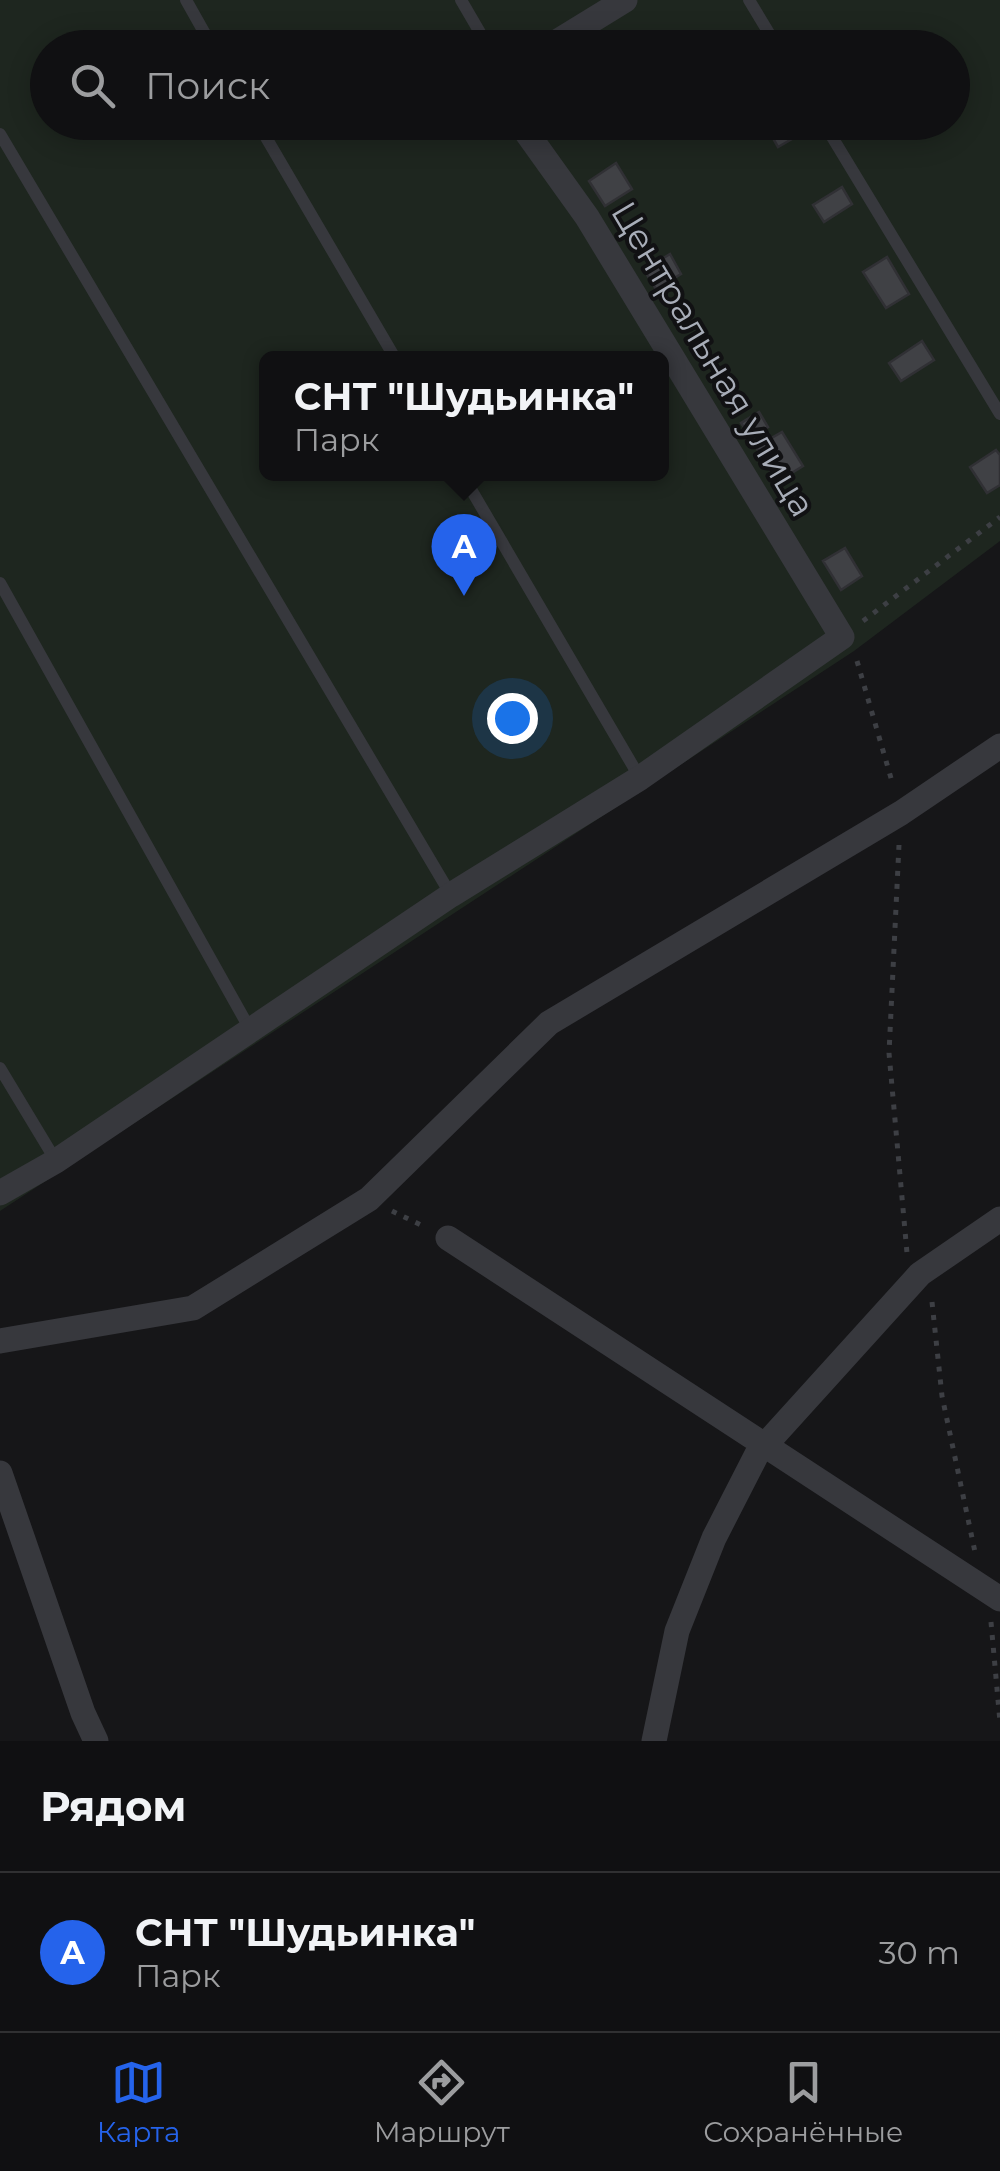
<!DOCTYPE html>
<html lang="ru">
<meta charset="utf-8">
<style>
:root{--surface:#101012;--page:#19191b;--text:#f1f3f6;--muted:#9c9d9f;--line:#303032;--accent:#2563eb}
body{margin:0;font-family:Montserrat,sans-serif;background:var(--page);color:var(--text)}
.you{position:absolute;left:512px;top:718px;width:35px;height:35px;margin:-25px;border:8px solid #fff;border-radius:50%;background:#1a73e8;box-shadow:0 0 0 15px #1a73e833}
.badge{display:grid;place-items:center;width:65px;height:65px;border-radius:50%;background:var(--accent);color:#fff;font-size:32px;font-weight:700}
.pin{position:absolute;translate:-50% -82px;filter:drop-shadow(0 2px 5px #0008)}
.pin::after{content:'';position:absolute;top:52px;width:35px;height:30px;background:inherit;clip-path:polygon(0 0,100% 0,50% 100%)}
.popup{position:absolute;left:259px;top:351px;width:410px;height:130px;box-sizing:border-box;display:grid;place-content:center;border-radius:15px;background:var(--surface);filter:drop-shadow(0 2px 8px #0005);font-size:32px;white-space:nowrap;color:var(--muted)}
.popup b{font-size:38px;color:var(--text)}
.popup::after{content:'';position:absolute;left:50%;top:100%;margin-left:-20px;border:20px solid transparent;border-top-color:var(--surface)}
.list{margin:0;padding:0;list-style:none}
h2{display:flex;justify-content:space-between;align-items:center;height:130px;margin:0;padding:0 40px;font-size:42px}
h2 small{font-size:32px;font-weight:400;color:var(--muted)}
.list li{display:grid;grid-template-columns:65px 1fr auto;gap:30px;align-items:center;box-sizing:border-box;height:160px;padding:0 40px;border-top:2px solid var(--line)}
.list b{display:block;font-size:38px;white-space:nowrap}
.list p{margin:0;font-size:32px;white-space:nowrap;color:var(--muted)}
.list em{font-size:32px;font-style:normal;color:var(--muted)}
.icon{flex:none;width:55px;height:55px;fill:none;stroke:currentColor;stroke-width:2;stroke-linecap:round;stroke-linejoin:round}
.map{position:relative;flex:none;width:1000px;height:1741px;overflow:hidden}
.search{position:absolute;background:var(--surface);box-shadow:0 5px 25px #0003;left:30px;right:30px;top:30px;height:110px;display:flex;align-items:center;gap:25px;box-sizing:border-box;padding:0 35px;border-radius:55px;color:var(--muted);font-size:38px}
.sheet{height:290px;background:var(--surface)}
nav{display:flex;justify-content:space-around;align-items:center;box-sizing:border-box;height:140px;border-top:2px solid var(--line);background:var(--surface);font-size:28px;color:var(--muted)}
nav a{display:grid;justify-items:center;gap:5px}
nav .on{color:var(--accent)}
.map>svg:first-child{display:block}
</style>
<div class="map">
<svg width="1000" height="1741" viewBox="0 0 1000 1741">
<rect width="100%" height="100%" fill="#161618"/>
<path fill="#1e261f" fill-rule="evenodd" d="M 0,0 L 1000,0 L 1000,541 L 854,651 L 0,1211 ZM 48,48 L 952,48 L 952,122 L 48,122 ZM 266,358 L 662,358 L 662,474 L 266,474 Z"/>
<path fill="#404145" stroke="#303034" stroke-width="2.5" d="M 776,122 L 798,122 L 804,132 L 778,147 L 767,128 Z
M 616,163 L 632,189 L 605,206 L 589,181 Z
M 842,187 L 852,204 L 824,222 L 813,205 Z
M 670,254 L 681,274 L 656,289 L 644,270 Z
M 887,257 L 909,294 L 886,308 L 863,272 Z
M 922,341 L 934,360 L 901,381 L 889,363 Z
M 759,412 L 768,427 L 751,438 L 741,423 Z
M 782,432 L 803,466 L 777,482 L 756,447 Z
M 996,450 L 1000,455 L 1000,485 L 987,493 L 970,467 Z
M 845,548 L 862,576 L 841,590 L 823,561 Z"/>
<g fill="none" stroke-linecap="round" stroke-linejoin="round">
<path stroke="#3d3f44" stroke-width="5" stroke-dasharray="5 8" stroke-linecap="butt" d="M 863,621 L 1000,517
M 857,661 L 893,785
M 899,845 L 889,1053 L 907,1253
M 392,1211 L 427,1228
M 932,1302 L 942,1396 L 975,1552
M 991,1622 L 1000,1722"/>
<path stroke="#37383d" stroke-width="12" d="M 186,0 L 213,48
M 461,0 L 489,48
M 749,0 L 778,48
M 257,122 L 395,358
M 823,122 L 1000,414
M 0,134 L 451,895
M 462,474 L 640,778
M 0,583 L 251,1031
M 0,1068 L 56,1161"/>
<path stroke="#37383d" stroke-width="25" d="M 547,48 L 625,0
M 0,1193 L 56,1161 L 451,895 L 640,778 L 842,637 L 587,217 L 519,122
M 448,1238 L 1000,1599
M 0,1341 L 193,1308 L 369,1199 L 549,1023 L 901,813 L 1000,746
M 0,1473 L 83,1713 L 96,1741
M 654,1741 L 677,1631 L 714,1538 L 757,1454 L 920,1274 L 1000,1219"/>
</g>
<g text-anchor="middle" stroke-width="8" stroke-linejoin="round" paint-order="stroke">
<g font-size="35" fill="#a8adb8" stroke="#111113">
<text transform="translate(713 359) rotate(59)" y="12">Центральная улица</text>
</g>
</g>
</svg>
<div class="you"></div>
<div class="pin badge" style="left:464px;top:596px">A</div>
<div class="popup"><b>СНТ &quot;Шудьинка&quot;</b>Парк</div>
<div class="search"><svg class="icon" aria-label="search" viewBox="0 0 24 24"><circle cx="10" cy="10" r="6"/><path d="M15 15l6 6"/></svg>Поиск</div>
</div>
<section class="sheet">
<h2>Рядом<small></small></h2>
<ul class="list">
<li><span class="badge">A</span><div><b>СНТ &quot;Шудьинка&quot;</b><p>Парк</p></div><em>30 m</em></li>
</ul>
</section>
<nav>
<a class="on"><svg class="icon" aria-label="map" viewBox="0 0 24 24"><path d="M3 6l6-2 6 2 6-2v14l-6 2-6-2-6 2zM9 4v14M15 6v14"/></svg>Карта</a>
<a><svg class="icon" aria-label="directions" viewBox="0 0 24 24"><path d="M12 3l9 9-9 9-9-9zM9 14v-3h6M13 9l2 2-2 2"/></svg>Маршрут</a>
<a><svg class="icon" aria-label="saved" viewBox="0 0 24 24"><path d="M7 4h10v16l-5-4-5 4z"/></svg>Сохранённые</a>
</nav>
